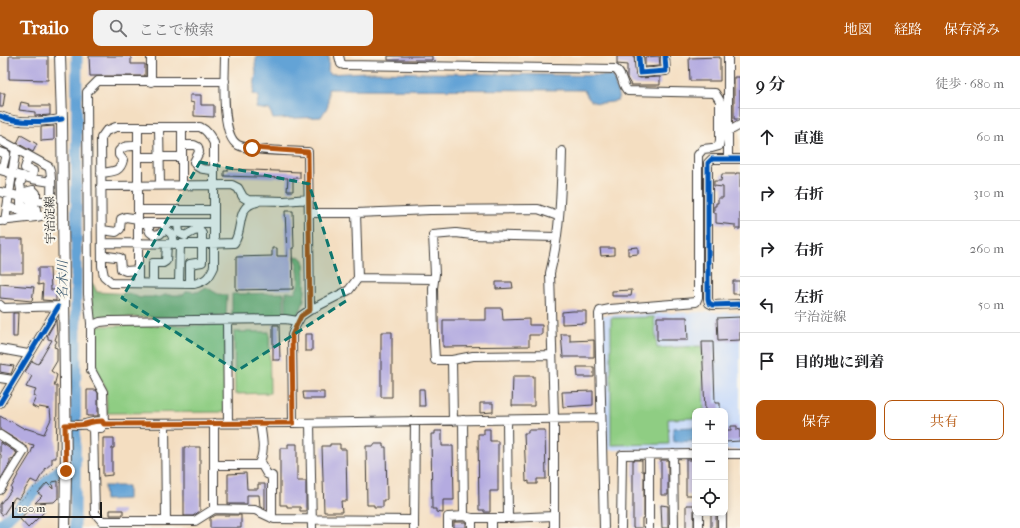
<!DOCTYPE html>
<html lang="ja">
<meta charset="utf-8">
<style>
:root{--surface:#fff;--page:#f2f2f2;--text:#202124;--muted:#757577;--line:#e0e0e0;--accent:#b45309}
body{margin:0;font-family:"IM FELL French Canon","Noto Serif JP",serif;background:var(--page);color:var(--text)}
.controls{position:absolute;right:12px;bottom:12px;display:grid;overflow:hidden;border-radius:8px;box-shadow:0 2px 6px #0003}
.controls button{width:36px;height:36px;display:grid;place-items:center;padding:0;border:0;border-bottom:1px solid var(--line);background:var(--surface);color:var(--text);font:20px sans-serif}
.scale{position:absolute;left:12px;bottom:10px;width:90px;box-sizing:border-box;padding-left:4px;border:2px solid #1c1c1c;border-top:0;font-size:11px;line-height:14px;white-space:nowrap;color:#1c1c1c;-webkit-text-stroke:3px #fbf7ec;paint-order:stroke}
.stop{position:absolute;width:12px;height:12px;margin:-9px;border:3px solid #b45309;border-radius:50%;background:#fff}
.stop.end{background:#b45309;border-color:#fff;box-shadow:0 1px 4px #0008}
.list{margin:0;padding:0;list-style:none}
h2{display:flex;justify-content:space-between;align-items:center;height:52px;margin:0;padding:0 16px;font-size:17px}
h2 small{font-size:13px;font-weight:400;color:var(--muted)}
.list li{display:grid;grid-template-columns:26px 1fr auto;gap:12px;align-items:center;box-sizing:border-box;height:56px;padding:0 16px;border-top:1px solid var(--line)}
.list b{display:block;font-size:15px;white-space:nowrap}
.list p{margin:0;font-size:13px;white-space:nowrap;color:var(--muted)}
.list em{font-size:13px;font-style:normal;color:var(--muted)}
.actions{display:flex;gap:8px;padding:12px 16px}
.actions a{flex:1;padding:9px 0;border:1px solid var(--accent);border-radius:8px;text-align:center;font-size:14px;color:var(--accent)}
.actions .main{background:var(--accent);color:#fff}
.icon{flex:none;width:22px;height:22px;fill:none;stroke:currentColor;stroke-width:2;stroke-linecap:round;stroke-linejoin:round}
.map{position:relative;flex:none;width:740px;height:472px;overflow:hidden}
header{display:flex;align-items:center;gap:24px;box-sizing:border-box;height:56px;padding:0 20px;background:var(--accent);color:#fff}
header strong{font-size:19px}
nav{display:flex;gap:22px;margin-inline-start:auto;font-size:14px}
.search{width:280px;height:36px;background:var(--page);display:flex;align-items:center;gap:10px;box-sizing:border-box;padding:0 14px;border-radius:8px;color:var(--muted);font-size:15px}
main{display:flex}
aside{flex:1;background:var(--surface)}
.map>svg:first-child{display:block}
</style>
<header>
<strong>Trailo</strong>
<div class="search"><svg class="icon" aria-label="search" viewBox="0 0 24 24"><circle cx="10" cy="10" r="6"/><path d="M15 15l6 6"/></svg>ここで検索</div>
<nav><a>地図</a><a>経路</a><a>保存済み</a></nav>
</header>
<main>
<div class="map">
<svg width="740" height="472" viewBox="0 0 740 472">
<rect width="100%" height="100%" fill="#fbf7ec"/>
<filter id="ink" filterUnits="userSpaceOnUse"><feTurbulence type="fractalNoise" baseFrequency=".025" numOctaves="2"/><feDisplacementMap in="SourceGraphic" scale="8" xChannelSelector="R" yChannelSelector="G"/><feConvolveMatrix kernelMatrix="1 2 1 2 8 2 1 2 1" color-interpolation-filters="sRGB"/></filter>
<filter id="wash" filterUnits="userSpaceOnUse"><feTurbulence type="fractalNoise" baseFrequency=".012" numOctaves="4" result="noise"/><feDisplacementMap in="SourceGraphic" scale="16" xChannelSelector="R" yChannelSelector="G"/><feGaussianBlur stdDeviation="0.9" result="paint"/><feColorMatrix in="noise" values="0 0 0 0 0 0 0 0 0 0 0 0 0 0 0 0 0 1.4 0 .05"/><feComposite in="paint" operator="in"/></filter>
<g filter="url(#wash)">
<rect width="100%" height="100%" fill="#f4dec1"/>
<path fill="#cadcf9" d="M 705,256 L 740,257 L 740,394 L 725,394 L 725,355 L 695,355 L 695,394 L 605,394 L 602,259 Z"/>
<path fill="#8fcd83" stroke="#567450" d="M 654,261 L 657,292 L 702,290 L 704,355 L 695,355 L 695,362 L 668,363 L 669,388 L 611,389 L 611,262 Z
M 225,269 L 226,356 L 107,357 L 106,332 L 96,316 L 96,270 Z
M 234,276 L 269,276 L 270,337 L 235,338 Z"/>
<path fill="#73b071" stroke="#486646" d="M 295,200 L 301,201 L 304,204 C 305,223 309,247 295,262 L 287,261 L 286,259 L 286,236 L 295,236 C 302,226 297,210 295,200 Z
M 90,228 L 93,228 L 97,236 L 131,238 L 140,242 L 143,241 L 160,241 L 165,239 L 183,239 L 187,235 L 198,236 L 206,231 L 218,238 L 227,239 L 226,260 L 93,262 Z
M 284,237 L 284,261 L 232,261 L 232,238 Z"/>
<path fill="#64a3d6" stroke="#406079" d="M 257,0 L 329,0 L 328,16 L 330,18 L 367,16 L 613,20 L 619,43 L 618,45 C 610,46 595,50 589,43 C 587,40 585,37 584,34 L 328,33 L 328,50 L 321,61 L 273,63 L 270,54 L 256,52 L 259,40 L 253,38 L 256,17 L 255,8 Z
M 695,371 L 695,385 L 674,386 L 673,372 Z
M 104,430 L 128,430 L 128,443 L 105,444 Z"/>
<g fill="none" stroke-linecap="round" stroke-linejoin="round">
<path stroke="#64a3d6" stroke-width="11" d="M 0,469 L 59,414
M 75,472 L 77,0"/>
</g>
<g id="blocks">
<path fill="#b4abe0" d="M 9,0 L 48,0 L 48,24 L 9,23 Z
M 89,0 L 131,0 L 131,8 L 145,8 L 145,20 L 90,20 Z
M 388,0 L 432,0 L 432,4 L 388,4 Z
M 617,0 L 634,0 L 636,20 L 640,22 L 660,21 L 660,29 L 631,29 L 627,22 L 627,9 L 617,8 Z
M 659,0 L 660,10 L 645,11 L 645,1 Z
M 720,1 L 720,25 L 690,25 L 689,2 Z
M 734,21 L 740,21 L 740,63 L 734,63 Z
M 0,37 L 5,37 L 3,51 L 0,51 Z
M 190,39 L 201,39 L 201,49 L 214,49 L 214,61 L 194,60 L 194,47 L 190,46 Z
M 21,46 L 30,48 L 29,50 L 50,50 L 50,59 L 35,60 L 35,56 L 19,54 Z
M 54,70 L 54,84 L 41,85 L 41,71 Z
M 21,79 L 37,88 L 33,96 L 17,87 Z
M 228,113 L 300,116 L 300,122 L 293,122 L 293,135 L 287,135 L 288,122 L 224,120 L 224,115 L 228,115 Z
M 736,117 L 740,117 L 740,173 L 735,173 L 735,169 L 716,167 L 716,157 L 714,157 L 714,150 L 716,150 L 716,147 L 718,147 L 718,142 L 723,142 L 723,131 L 714,130 L 714,125 L 721,125 L 722,118 L 736,118 Z
M 285,155 L 293,155 L 294,192 L 292,192 L 293,233 L 236,234 L 236,201 L 272,200 L 272,192 L 277,192 L 277,200 L 287,200 Z
M 0,183 L 23,183 L 23,217 L 0,217 Z
M 638,191 L 638,198 L 628,199 L 628,192 Z
M 600,192 L 614,192 L 614,199 L 601,200 Z
M 38,212 L 50,212 L 51,234 L 56,234 L 56,245 L 42,244 L 43,228 L 38,229 Z
M 733,225 L 740,225 L 740,238 L 733,238 Z
M 496,226 L 512,226 L 513,232 L 496,233 Z
M 0,228 L 34,231 L 32,245 L 0,242 Z
M 632,234 L 631,240 L 612,240 L 612,235 Z
M 486,252 L 502,252 L 503,264 L 529,263 L 529,269 L 542,269 L 542,279 L 529,279 L 529,290 L 443,291 L 443,264 L 486,264 Z
M 573,255 L 586,255 L 586,267 L 562,268 L 562,256 Z
M 13,257 L 18,257 L 17,281 L 13,281 Z
M 657,261 L 687,261 L 688,284 L 657,284 Z
M 740,261 L 740,284 L 718,285 L 717,262 Z
M 56,264 L 57,278 L 55,284 L 57,285 L 54,291 L 57,292 L 57,305 L 51,315 L 57,319 L 54,330 L 57,330 L 57,348 L 56,402 L 52,402 L 52,407 L 45,413 L 45,415 L 41,420 L 37,427 L 31,424 L 19,443 L 15,441 L 3,459 L 0,457 L 0,448 L 4,443 L 5,443 L 12,433 L 11,432 L 19,417 L 30,399 L 34,389 L 25,387 L 24,388 L 0,374 L 0,360 L 10,366 L 11,365 L 25,373 L 25,372 L 44,378 L 51,363 L 50,353 L 39,351 L 38,353 L 32,350 L 36,341 L 33,340 L 36,334 L 26,331 L 32,320 L 25,316 L 32,305 L 38,308 L 52,284 L 48,283 L 48,280 L 47,280 Z
M 273,269 L 279,269 L 280,304 L 273,304 Z
M 381,276 L 392,276 L 392,341 L 381,341 Z
M 305,278 L 312,278 L 312,295 L 305,295 Z
M 561,278 L 570,278 L 570,285 L 594,284 L 594,301 L 563,301 Z
M 702,286 L 713,286 L 715,347 L 720,347 L 720,355 L 705,355 Z
M 0,308 L 14,310 L 11,318 L 0,316 Z
M 577,311 L 594,311 L 594,321 L 578,321 Z
M 513,320 L 534,320 L 534,350 L 512,350 Z
M 419,333 L 424,333 L 425,350 L 419,350 Z
M 87,334 L 96,334 L 98,337 L 98,360 L 87,360 Z
M 593,335 L 593,349 L 563,351 L 562,336 Z
M 303,336 L 324,336 L 324,343 L 304,343 Z
M 480,347 L 493,347 L 493,356 L 480,357 Z
M 731,370 L 737,370 L 737,374 L 740,373 L 740,385 L 725,386 L 725,374 L 731,374 Z
M 484,373 L 490,373 L 490,385 L 498,385 L 498,435 L 490,435 L 490,456 L 484,456 L 484,454 L 479,454 L 478,378 L 484,378 Z
M 528,374 L 545,374 L 546,423 L 537,423 L 537,428 L 529,428 L 529,425 L 526,426 L 524,377 L 528,377 Z
M 435,375 L 442,375 L 442,390 L 453,390 L 454,444 L 443,444 L 443,457 L 436,456 L 436,453 L 432,453 L 431,378 L 435,378 Z
M 103,382 L 114,382 L 114,392 L 112,392 L 112,419 L 103,420 Z
M 0,386 L 17,397 L 12,404 L 10,403 L 10,407 L 0,424 L 1,399 L 0,398 Z
M 288,388 L 297,388 L 297,425 L 306,425 L 306,455 L 300,455 L 300,451 L 287,451 L 287,449 L 280,449 L 280,392 L 288,392 Z
M 330,388 L 340,388 L 340,393 L 346,393 L 347,445 L 341,445 L 342,456 L 324,456 L 322,390 L 330,390 Z
M 374,388 L 383,388 L 383,391 L 386,391 L 387,444 L 383,444 L 383,451 L 374,451 L 374,449 L 367,449 L 366,390 L 374,390 Z
M 184,391 L 200,391 L 200,455 L 193,460 L 184,460 Z
M 633,404 L 642,404 L 642,415 L 644,415 L 644,462 L 642,462 L 642,472 L 633,472 Z
M 661,404 L 668,404 L 668,439 L 661,439 Z
M 686,404 L 694,404 L 694,439 L 686,439 Z
M 246,417 L 247,433 L 258,433 L 258,428 L 265,428 L 265,452 L 260,450 L 259,439 L 247,439 L 247,448 L 228,448 L 228,418 Z
M 58,425 L 58,442 L 54,446 L 35,447 L 42,440 L 38,437 L 47,427 L 53,433 L 52,426 Z
M 661,449 L 668,450 L 668,472 L 662,472 Z
M 686,449 L 694,449 L 694,472 L 686,472 Z
M 28,454 L 45,455 L 28,472 L 20,463 Z
M 110,454 L 123,454 L 123,459 L 110,459 Z
M 711,457 L 716,457 L 716,472 L 711,472 Z
M 216,459 L 241,459 L 241,472 L 210,472 L 210,462 Z
M 454,466 L 466,466 L 466,472 L 454,472 Z"/>
</g>
</g>
<g filter="url(#ink)">
<use href="#blocks" fill-opacity="0" stroke="#3c3935" stroke-width="1"/>
<g fill="none" stroke-linecap="round" stroke-linejoin="round">
<defs>
<path id="minor" d="M 225,0 C 225,18 220,80 238,89 C 249,95 293,95 308,96 L 310,254
M 339,0 L 341,8 L 344,9 L 615,13 C 624,19 621,29 628,35 L 715,37 L 720,45 L 720,84 L 719,90 L 712,92 L 703,93 L 698,99 L 698,241 L 696,246 L 610,253 L 600,255 L 599,258 L 604,472
M 639,0 L 640,17 L 666,15 L 665,0
M 728,0 L 728,102
M 151,26 L 151,0
M 0,60 C 18,68 43,66 62,63
M 116,71 L 200,71 C 208,75 210,80 214,87 L 214,211 C 209,222 206,225 194,228 L 112,227 L 104,220 L 102,210 L 101,82 L 106,75 Z
M 138,71 L 138,227
M 159,71 L 160,129
M 728,74 L 733,73 L 740,69
M 0,84 L 49,111 C 52,117 52,146 49,154 C 48,157 47,157 45,159 L 36,161 L 0,165
M 182,89 L 194,89 L 198,91 L 199,96 L 194,106 C 198,115 206,113 214,114
M 0,96 L 6,98 L 2,114
M 29,100 L 25,112 L 33,115 L 32,123
M 138,101 L 182,101
M 740,103 L 712,103 L 708,107 L 708,243 L 709,247 L 713,249 L 740,248
M 0,114 L 32,123 L 51,126
M 101,117 C 112,115 120,117 123,104 L 119,99 L 119,95 C 124,89 130,90 138,90
M 23,120 L 20,128 L 21,134 L 25,136 L 33,134 L 36,137 L 36,143
M 182,129 L 182,71
M 101,130 L 232,129 L 238,132 L 243,141 L 248,144 L 284,145 L 309,143
M 0,136 L 50,147
M 21,140 L 21,148 L 25,151 L 30,149 L 34,150 L 36,153 L 36,161
M 7,151 L 30,156 L 30,162
M 138,154 L 214,154
M 309,157 L 356,157 L 430,154 L 538,153 L 558,160
M 5,165 L 16,92
M 138,167 L 214,167
M 147,167 L 150,176 L 154,179 L 160,178 L 164,174 C 172,175 173,180 174,188
M 178,167 L 179,177 L 185,180 L 194,175 L 200,174 L 202,178 L 202,206 L 190,208 L 190,228
M 102,174 L 116,176 L 120,173 L 121,163 L 126,161 L 138,163
M 102,187 L 202,188 L 234,187 C 244,173 235,150 257,146
M 102,199 C 109,201 114,200 120,202 L 121,213 L 126,215 L 138,214
M 358,222 L 434,223
M 153,227 L 153,207 L 163,207 L 166,205 L 167,188
M 179,227 L 180,188
M 0,249 L 3,252 L 61,250
M 227,263 L 228,367
M 91,270 L 100,266 L 110,265 L 285,263 L 298,265
M 0,293 L 28,298
M 552,299 L 473,300 L 452,304 L 435,304 L 434,286 L 433,232 L 435,218 L 433,179 L 456,177 L 472,179 L 556,181
M 452,304 L 453,365
M 0,322 L 13,324
M 0,347 L 58,251
M 463,364 L 464,460
M 507,364 L 508,462
M 214,367 L 214,453
M 293,367 L 292,279 L 296,269 L 301,260 L 310,254 L 349,234 L 358,222 L 356,157
M 310,367 L 312,472
M 86,368 C 90,373 95,372 101,372 L 104,368 L 103,336 L 91,314 L 91,267 L 88,238 L 87,36 L 98,25 L 225,25
M 165,368 L 166,465
M 65,369 C 71,368 80,370 85,368 C 92,366 94,365 102,365 L 104,368 L 293,367 L 601,362
M 93,372 L 95,457 L 102,465 L 195,465 L 214,453 L 255,454 L 274,463 L 414,464
M 0,379 L 24,395 L 0,434
M 649,398 L 649,472
M 673,398 L 674,472
M 725,398 L 740,398
M 260,406 L 267,418 L 272,420 L 272,462
M 214,409 L 258,409 C 266,396 262,382 260,367
M 722,457 L 722,472
M 472,462 L 472,472
M 492,462 L 492,472
M 414,472 L 415,365
M 448,472 L 448,461 L 464,460 L 472,462 L 508,462 L 554,460 L 554,363 L 550,217 C 560,178 561,136 562,95
M 554,472 L 554,460
M 621,472 L 622,399 L 695,398
M 699,472 L 699,457"/>
<path id="major" d="M 60,0 L 62,63 L 66,415 L 65,472"/>
</defs>
<use href="#minor" stroke="#3c3935" stroke-width="10"/>
<use href="#major" stroke="#3c3935" stroke-width="12"/>
<path stroke="#3c3935" stroke-width="1" stroke-dasharray="1 3" stroke-linecap="butt" d="M 13,452 L 57,409"/>
<use href="#minor" stroke="#fff" stroke-width="8"/>
<use href="#major" stroke="#fff" stroke-width="10"/>
<defs>
<path id="cycleway" d="M 639,0 L 640,17 L 666,15 L 665,0
M 0,60 C 18,68 43,66 62,63
M 740,103 L 712,103 L 708,107 L 708,243 L 709,247 L 713,249 L 740,248
M 0,347 L 58,251"/>
</defs>
<use href="#cycleway" stroke="#fbf7ec" stroke-width="8"/>
<use href="#cycleway" stroke="#0057b8" stroke-width="5"/>
</g>
</g>
<g fill="none" stroke-linecap="round" stroke-linejoin="round" filter="url(#ink)">
<path stroke="#b45309" stroke-width="5" d="M 66,415 L 65,369 C 71,368 80,370 85,368 C 92,366 94,365 102,365 L 104,368 L 293,367 L 292,279 L 301,260 L 310,254 L 308,96 L 252,92"/>
</g>
<path fill="#0f766e" fill-opacity="0.2" stroke="#0f766e" stroke-width="3" stroke-dasharray="8 5" stroke-linejoin="round" d="M 200,106 L 309,128 L 346,245 L 237,315 L 122,242 Z"/>
<g text-anchor="middle" stroke-width="4" stroke-linejoin="round" paint-order="stroke">
<g font-size="12" fill="#1c1c1c" stroke="#fbf7ec">
<text transform="translate(50 164) rotate(-91)" y="4">宇治淀線</text>
</g>
<g font-size="13" font-style="italic" fill="#3c5970" stroke="#fbf7ec">
<text transform="translate(62 224) rotate(-90)" y="5">名木川</text>
</g>
</g>
</svg>
<div class="controls">
<button>+</button>
<button>−</button>
<button><svg class="icon" aria-label="locate" viewBox="0 0 24 24"><circle cx="12" cy="12" r="6"/><path d="M12 2v4M12 18v4M2 12h4M18 12h4"/></svg></button>
</div>
<div class="scale">100 m</div>
<div class="stop" style="left:252px;top:92px"></div>
<div class="stop end" style="left:66px;top:415px"></div>
</div>
<aside>
<h2>9 分<small>徒歩 · 680 m</small></h2>
<ul class="list">
<li><svg class="icon" aria-label="ahead" viewBox="0 0 24 24"><path d="M12 20V5M6 11l6-6 6 6"/></svg><div><b>直進</b></div><em>60 m</em></li>
<li><svg class="icon" aria-label="right" viewBox="0 0 24 24"><path d="M7 20v-9h11M14 6l5 5-5 5"/></svg><div><b>右折</b></div><em>310 m</em></li>
<li><svg class="icon" aria-label="right" viewBox="0 0 24 24"><path d="M7 20v-9h11M14 6l5 5-5 5"/></svg><div><b>右折</b></div><em>260 m</em></li>
<li><svg class="icon" aria-label="left" viewBox="0 0 24 24"><path d="M17 20v-9H6M10 6l-5 5 5 5"/></svg><div><b>左折</b><p>宇治淀線</p></div><em>50 m</em></li>
<li><svg class="icon" aria-label="arrive" viewBox="0 0 24 24"><path d="M6 21V4h12l-3 4 3 4H6"/></svg><div><b>目的地に到着</b></div></li>
</ul>
<div class="actions"><a class="main">保存</a><a>共有</a></div>
</aside>
</main>
